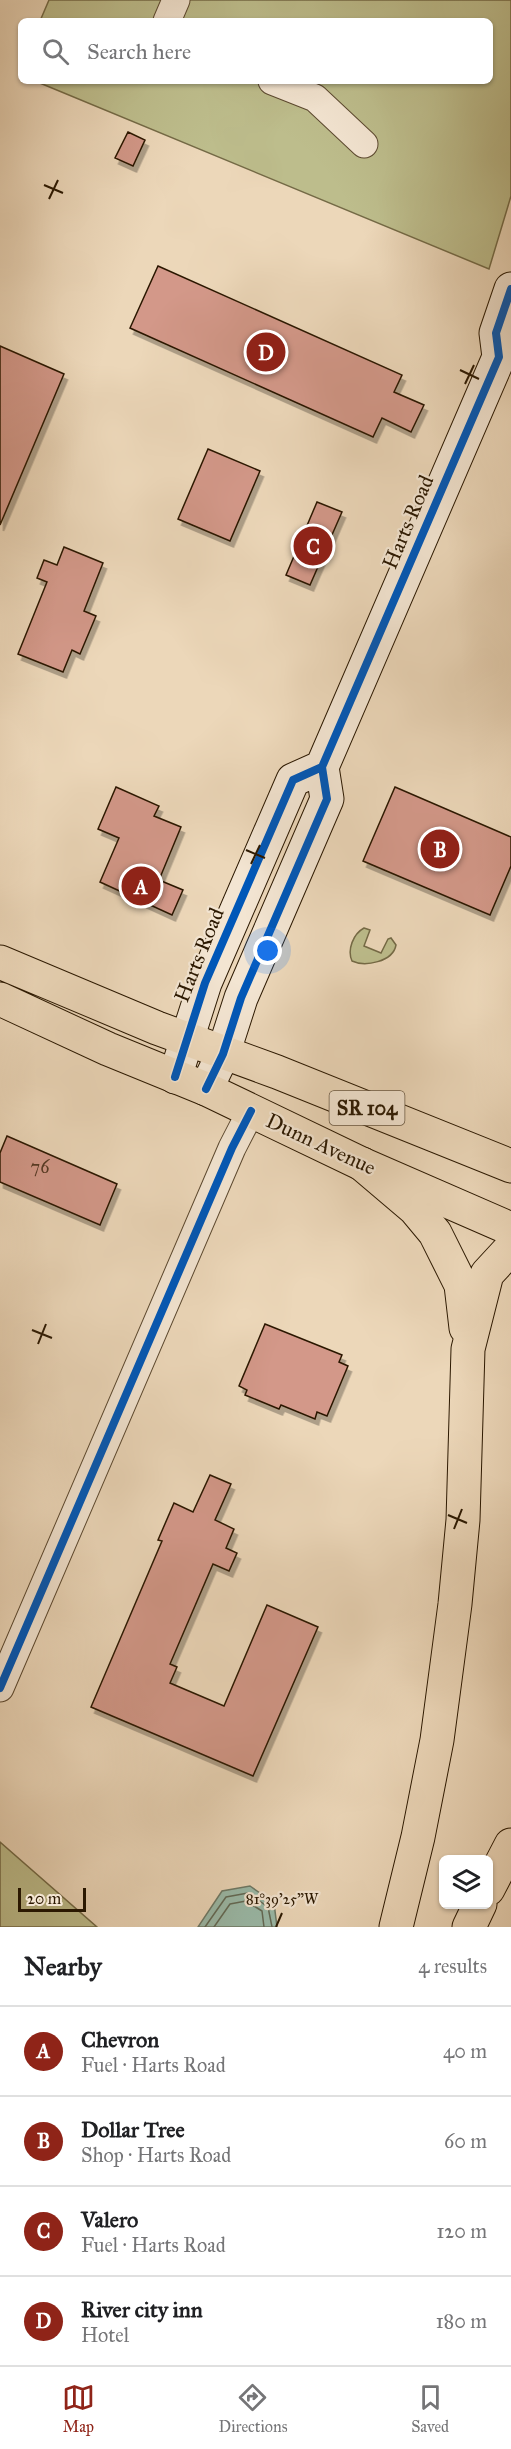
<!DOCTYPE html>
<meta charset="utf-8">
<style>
:root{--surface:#fff;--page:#f6f6f6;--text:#202124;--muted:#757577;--line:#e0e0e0;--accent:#8f2418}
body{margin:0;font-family:"IM FELL Great Primer",serif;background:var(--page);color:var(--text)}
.controls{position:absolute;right:18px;bottom:18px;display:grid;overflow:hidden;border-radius:9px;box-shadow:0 2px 4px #0004}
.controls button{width:54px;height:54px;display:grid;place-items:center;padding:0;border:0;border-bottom:2px solid var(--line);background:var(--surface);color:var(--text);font:30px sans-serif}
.scale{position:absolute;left:18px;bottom:15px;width:68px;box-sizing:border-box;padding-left:6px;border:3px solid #2b1801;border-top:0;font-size:16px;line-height:21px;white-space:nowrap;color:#2b1801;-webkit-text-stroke:4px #f3e5d2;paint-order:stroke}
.you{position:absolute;left:268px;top:951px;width:21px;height:21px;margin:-15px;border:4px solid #fff;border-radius:50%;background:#1a73e8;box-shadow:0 0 0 9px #1a73e833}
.badge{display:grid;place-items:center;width:39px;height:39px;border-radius:50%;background:var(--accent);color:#fff;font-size:20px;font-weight:700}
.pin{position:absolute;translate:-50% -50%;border:3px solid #fff;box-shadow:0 2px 6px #0006}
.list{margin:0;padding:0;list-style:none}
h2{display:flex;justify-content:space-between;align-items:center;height:78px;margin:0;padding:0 24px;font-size:26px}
h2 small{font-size:20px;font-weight:400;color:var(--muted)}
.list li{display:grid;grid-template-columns:39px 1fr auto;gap:18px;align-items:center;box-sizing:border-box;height:90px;padding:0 24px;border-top:2px solid var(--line)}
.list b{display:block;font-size:22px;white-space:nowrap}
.list p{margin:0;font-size:20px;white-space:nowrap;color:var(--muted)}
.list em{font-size:20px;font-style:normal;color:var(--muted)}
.icon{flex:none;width:33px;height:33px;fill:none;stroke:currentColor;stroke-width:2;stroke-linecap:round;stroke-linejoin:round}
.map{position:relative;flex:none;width:511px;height:1927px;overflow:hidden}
.search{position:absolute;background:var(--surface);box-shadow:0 2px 4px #0004;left:18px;right:18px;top:18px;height:66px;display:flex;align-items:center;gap:15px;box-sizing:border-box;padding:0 21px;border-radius:9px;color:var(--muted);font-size:22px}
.sheet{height:438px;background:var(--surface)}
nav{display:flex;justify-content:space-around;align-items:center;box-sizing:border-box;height:84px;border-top:2px solid var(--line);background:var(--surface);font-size:16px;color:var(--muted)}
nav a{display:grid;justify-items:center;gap:3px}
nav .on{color:var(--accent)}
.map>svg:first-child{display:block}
</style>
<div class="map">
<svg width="511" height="1927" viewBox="0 0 511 1927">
<defs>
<filter id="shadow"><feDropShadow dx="3.5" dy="6" stdDeviation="0" flood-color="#0004"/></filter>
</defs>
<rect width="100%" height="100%" fill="#ecd7b9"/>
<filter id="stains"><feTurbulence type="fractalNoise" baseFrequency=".00333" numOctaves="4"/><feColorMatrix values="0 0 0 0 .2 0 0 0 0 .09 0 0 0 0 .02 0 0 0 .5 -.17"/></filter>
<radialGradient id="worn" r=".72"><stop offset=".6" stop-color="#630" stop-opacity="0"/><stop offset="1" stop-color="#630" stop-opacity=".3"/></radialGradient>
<path fill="#bdbd8c" stroke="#746a46" stroke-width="1.5" d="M 49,0 L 511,0 L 511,196 L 489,269 L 35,81 L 490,81 L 490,21 L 40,21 Z
M 364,928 L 370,930 L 364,946 L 381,953 L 388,939 L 391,938 L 396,945 C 393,962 365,967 352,961 C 347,950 353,934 364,928 Z
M 0,1842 L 97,1927 L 0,1927 Z"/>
<path fill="#9abaa9" stroke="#6e7966" stroke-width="1.5" d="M 250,1886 L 274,1903 L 277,1927 L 198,1927 L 222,1891 Z"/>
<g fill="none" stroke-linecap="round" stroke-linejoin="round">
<path stroke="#626955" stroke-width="1.5" d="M 205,1927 L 226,1897 L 248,1893 L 268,1907 L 272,1927
M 214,1927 L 230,1904 L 246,1901 L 262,1911 L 264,1927"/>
</g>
<path fill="#d39889" stroke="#2b1801" stroke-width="1.5" filter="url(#shadow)" d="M 128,132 L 145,140 L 133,166 L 115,158 Z
M 158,266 L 402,375 L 394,392 L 424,405 L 411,432 L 382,418 L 373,437 L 130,328 Z
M 0,346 L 64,374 L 0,525 Z
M 208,449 L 260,471 L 230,541 L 178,519 Z
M 317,502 L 342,512 L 310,585 L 286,575 Z
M 64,547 L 103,563 L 84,611 L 96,616 L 80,654 L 72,650 L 63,672 L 18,654 L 47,582 L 37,578 L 44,560 L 57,565 Z
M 116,787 L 159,806 L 154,816 L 181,827 L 159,880 L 183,890 L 172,915 L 100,882 L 119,838 L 98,829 Z
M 395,787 L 511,837 L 511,866 L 490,915 L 363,861 Z
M 7,1136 L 117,1184 L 100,1225 L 0,1182 L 0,1153 Z
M 265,1324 L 342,1355 L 339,1362 L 348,1366 L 327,1416 L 317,1412 L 315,1419 L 281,1405 L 279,1409 L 245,1395 L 247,1390 L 239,1386 Z
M 210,1475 L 231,1484 L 215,1520 L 234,1529 L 226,1548 L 237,1553 L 229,1571 L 213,1564 L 170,1664 L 177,1667 L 170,1683 L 224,1706 L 267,1605 L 318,1627 L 253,1776 L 91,1707 L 162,1541 L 158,1540 L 174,1503 L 193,1512 Z"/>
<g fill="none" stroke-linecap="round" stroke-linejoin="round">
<defs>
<path id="street" d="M 167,21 L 176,0
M 272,81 L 315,98 L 364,144
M 0,1688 L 232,1148 L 251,1111"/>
<path id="secondary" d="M 175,1077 L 205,983 L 293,780 L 322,767
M 206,1089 L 223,1054 L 241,998 L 327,799 L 322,767 L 499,357 L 496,333 L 511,289"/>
<path id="primary" d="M 0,962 L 157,1028 L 277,1072 L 511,1166
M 0,999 L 108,1049 L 206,1089 L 362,1164 L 511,1229"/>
<path id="highway" d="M 362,1164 L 415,1209 L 435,1233 L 461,1285 L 466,1328
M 488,1889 L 511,1845
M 396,1927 L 418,1837 L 437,1740 L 455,1604 L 463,1520 L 468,1349 L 487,1274 L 511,1248
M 469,1927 L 480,1904"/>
</defs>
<use href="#street" stroke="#5b482f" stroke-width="29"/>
<use href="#secondary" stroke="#2b1801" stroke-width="35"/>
<use href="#primary" stroke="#2b1801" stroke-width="35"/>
<use href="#highway" stroke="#2b1801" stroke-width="35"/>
<use href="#street" stroke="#f3e5d2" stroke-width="27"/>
<use href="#secondary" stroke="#f3e5d2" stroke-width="33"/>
<use href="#primary" stroke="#ecd7b9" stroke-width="33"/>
<use href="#highway" stroke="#ecd7b9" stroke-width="33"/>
<defs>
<path id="cycleway" d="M 175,1077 L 205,983 L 293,780 L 322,767
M 206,1089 L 223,1054 L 241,998 L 327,799 L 322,767 L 499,357 L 496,333 L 511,289
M 0,1688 L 232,1148 L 251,1111"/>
</defs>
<use href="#cycleway" stroke="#f3e5d2" stroke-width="11"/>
<use href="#cycleway" stroke="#0057b8" stroke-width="8"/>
</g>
<path fill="none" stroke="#2b1801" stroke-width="2" d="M 44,185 L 63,193M 49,199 L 58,180M 460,370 L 479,379M 465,384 L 474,365M 246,850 L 265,858M 251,864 L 260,845M 32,1330 L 52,1338M 38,1344 L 46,1324M 448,1515 L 467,1523M 454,1529 L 462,1509M 276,1927 L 282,1913"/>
<g text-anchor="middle" stroke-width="4.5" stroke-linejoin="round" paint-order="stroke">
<g font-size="18" fill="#553823">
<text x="40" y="1173">76</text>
</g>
<rect fill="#f3e5d2" stroke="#675640" stroke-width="1.5" x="329.5" y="1091" width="75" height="34" rx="4.5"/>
<g font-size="20" font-weight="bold" fill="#2b1801">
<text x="367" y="1115">SR 104</text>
</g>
<g font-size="21" fill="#2b1801" stroke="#f3e5d2">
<text transform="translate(408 522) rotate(-67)" y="7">Harts Road</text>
<text transform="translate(199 955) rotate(-68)" y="7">Harts Road</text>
<text transform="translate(321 1144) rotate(25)" y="7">Dunn Avenue</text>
</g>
</g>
<g font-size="15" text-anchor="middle" fill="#2b1801" stroke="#f3e5d2" stroke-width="4.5" stroke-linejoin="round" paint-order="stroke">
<text x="282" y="1904">81°39'25"W</text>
</g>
<rect width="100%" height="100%" filter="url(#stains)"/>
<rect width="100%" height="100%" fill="url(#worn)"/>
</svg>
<div class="controls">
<button><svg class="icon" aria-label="layers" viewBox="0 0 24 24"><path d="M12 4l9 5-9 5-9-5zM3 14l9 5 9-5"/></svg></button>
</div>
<div class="scale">20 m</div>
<div class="you"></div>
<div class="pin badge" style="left:141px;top:886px">A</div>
<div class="pin badge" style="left:440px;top:849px">B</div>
<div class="pin badge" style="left:313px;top:546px">C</div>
<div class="pin badge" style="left:266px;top:352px">D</div>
<div class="search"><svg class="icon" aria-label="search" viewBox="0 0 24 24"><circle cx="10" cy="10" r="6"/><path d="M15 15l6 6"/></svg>Search here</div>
</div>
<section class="sheet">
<h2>Nearby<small>4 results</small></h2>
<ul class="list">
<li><span class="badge">A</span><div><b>Chevron</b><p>Fuel · Harts Road</p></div><em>40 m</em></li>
<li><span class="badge">B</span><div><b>Dollar Tree</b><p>Shop · Harts Road</p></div><em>60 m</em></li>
<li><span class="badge">C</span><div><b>Valero</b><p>Fuel · Harts Road</p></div><em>120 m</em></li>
<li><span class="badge">D</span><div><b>River city inn</b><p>Hotel</p></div><em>180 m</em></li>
</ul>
</section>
<nav>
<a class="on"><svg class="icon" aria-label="map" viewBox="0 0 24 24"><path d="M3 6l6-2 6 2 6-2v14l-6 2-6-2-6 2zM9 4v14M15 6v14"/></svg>Map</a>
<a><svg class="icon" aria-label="directions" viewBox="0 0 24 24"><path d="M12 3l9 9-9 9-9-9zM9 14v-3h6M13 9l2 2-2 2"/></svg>Directions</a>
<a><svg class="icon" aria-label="saved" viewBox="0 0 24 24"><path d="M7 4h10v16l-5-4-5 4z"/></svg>Saved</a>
</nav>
